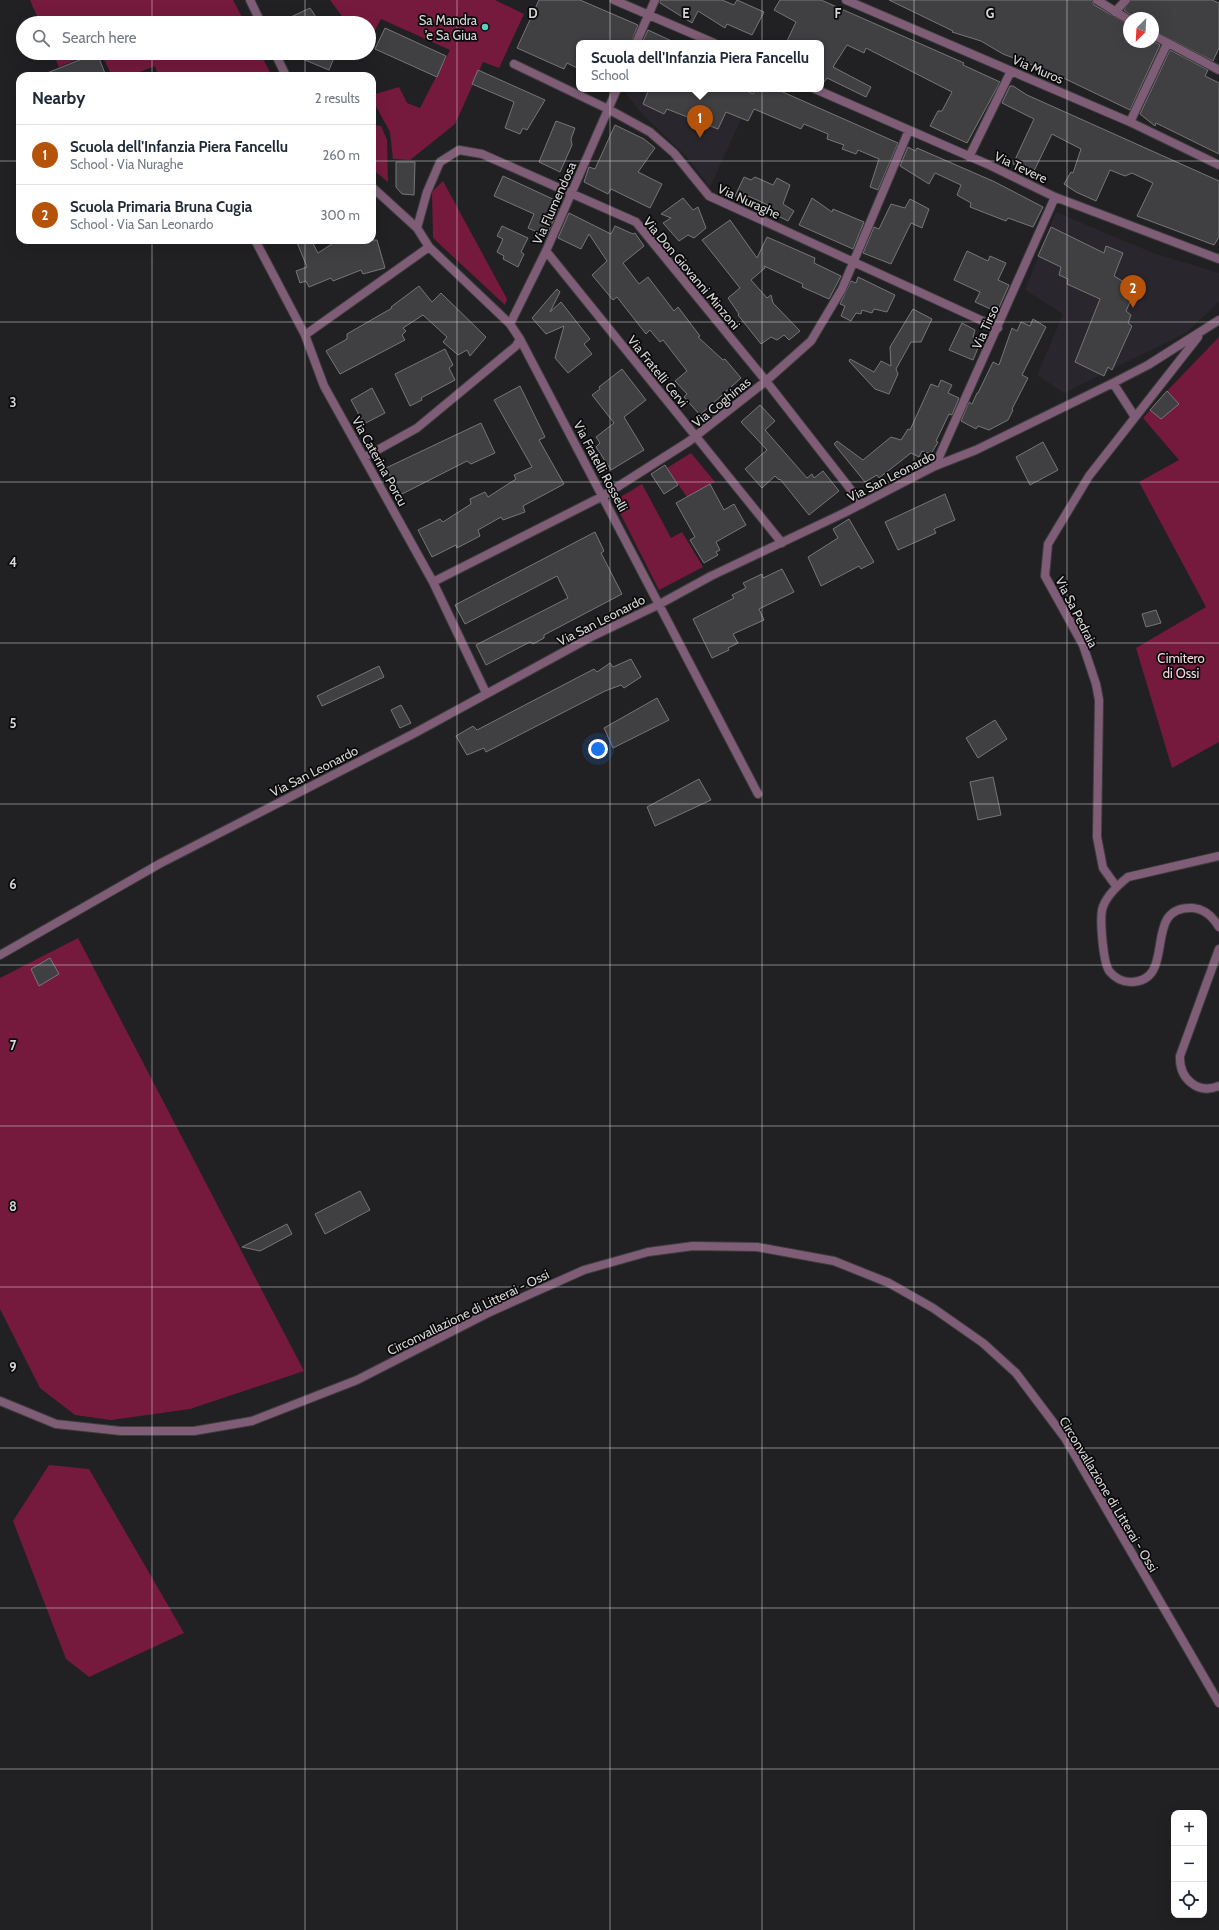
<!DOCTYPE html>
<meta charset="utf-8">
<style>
:root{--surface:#fff;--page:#f2f2f3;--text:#1f2937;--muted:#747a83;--line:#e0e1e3;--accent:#b45309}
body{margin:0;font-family:Cabin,sans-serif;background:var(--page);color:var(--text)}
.controls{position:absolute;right:12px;bottom:12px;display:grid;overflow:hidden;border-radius:8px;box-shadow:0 4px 16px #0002}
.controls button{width:36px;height:36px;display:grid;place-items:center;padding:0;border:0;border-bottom:1px solid var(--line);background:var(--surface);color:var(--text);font:20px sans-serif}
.compass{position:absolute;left:1123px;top:12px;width:36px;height:36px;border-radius:50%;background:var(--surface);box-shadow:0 4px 16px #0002;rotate:204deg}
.you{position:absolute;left:598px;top:749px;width:14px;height:14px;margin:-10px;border:3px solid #fff;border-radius:50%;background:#1a73e8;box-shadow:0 0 0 6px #1a73e833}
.badge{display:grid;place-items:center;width:26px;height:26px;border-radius:50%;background:var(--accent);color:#fff;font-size:13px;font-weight:700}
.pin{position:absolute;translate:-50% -33px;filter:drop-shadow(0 1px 2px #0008)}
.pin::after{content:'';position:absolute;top:21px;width:14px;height:12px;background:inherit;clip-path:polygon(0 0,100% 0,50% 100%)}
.popup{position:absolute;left:576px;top:40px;width:248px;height:52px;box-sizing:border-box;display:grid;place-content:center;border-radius:8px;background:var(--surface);filter:drop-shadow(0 1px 3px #0005);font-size:13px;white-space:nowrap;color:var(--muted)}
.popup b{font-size:15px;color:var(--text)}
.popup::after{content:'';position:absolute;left:50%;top:100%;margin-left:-8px;border:8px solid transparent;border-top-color:var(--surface)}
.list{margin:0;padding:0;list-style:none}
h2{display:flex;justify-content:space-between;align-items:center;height:52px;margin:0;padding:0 16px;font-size:17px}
h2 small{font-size:13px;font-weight:400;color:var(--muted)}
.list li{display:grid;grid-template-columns:26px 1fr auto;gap:12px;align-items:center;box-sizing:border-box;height:60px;padding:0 16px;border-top:1px solid var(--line)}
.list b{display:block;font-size:15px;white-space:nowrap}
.list p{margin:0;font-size:13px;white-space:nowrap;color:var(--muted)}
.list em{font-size:13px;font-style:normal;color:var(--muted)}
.icon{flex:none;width:22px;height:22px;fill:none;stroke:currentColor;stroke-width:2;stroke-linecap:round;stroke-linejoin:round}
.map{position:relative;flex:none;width:1219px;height:1930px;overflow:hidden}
.search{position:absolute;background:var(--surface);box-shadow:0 4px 16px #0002;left:16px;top:16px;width:360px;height:44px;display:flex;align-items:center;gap:10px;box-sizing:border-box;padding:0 14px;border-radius:22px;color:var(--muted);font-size:15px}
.panel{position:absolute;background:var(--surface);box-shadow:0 4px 16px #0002;left:16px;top:72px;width:360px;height:172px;border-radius:12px}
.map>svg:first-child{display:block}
</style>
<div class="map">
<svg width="1219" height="1930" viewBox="0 0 1219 1930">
<rect width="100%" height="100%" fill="#212022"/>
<path fill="#2a262d" d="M 628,89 L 755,89 L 710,187 L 687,157 L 643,115 L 626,94 Z
M 1056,212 L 1153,253 L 1219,273 L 1219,302 L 1186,333 L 1064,393 L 1037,375 L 1063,314 L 1025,290 Z"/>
<path fill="#761a3d" d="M 30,0 L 233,0 L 245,23 L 40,23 Z
M 330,0 L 495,0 L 524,14 L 499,68 L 483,62 L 455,124 L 410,160 L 393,159 L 390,132 L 372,99 L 372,95 L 399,87 L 407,103 L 420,108 L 450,50 L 381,19 L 369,42 L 369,23 L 347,23 Z
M 53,53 L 92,53 L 59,67 Z
M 101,53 L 260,53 L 272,76 L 158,76 L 155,66 L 129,76 L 112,76 Z
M 374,125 L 381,126 L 387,140 L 388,182 L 372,169 L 372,126 Z
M 443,181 L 507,299 L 505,305 L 433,238 L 432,192 Z
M 1219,337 L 1219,742 L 1172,768 L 1136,648 L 1206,607 L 1139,482 L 1179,460 L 1143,418 L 1167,391 Z
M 691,453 L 715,482 L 687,497 L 667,468 Z
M 642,484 L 671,538 L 682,532 L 703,567 L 659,590 L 614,501 Z
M 78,938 L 304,1371 L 190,1409 L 111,1420 L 75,1415 L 40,1388 L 0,1309 L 0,978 Z
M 49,1465 L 89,1469 L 184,1633 L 89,1677 L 66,1659 L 13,1521 Z"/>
<path fill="#404043" stroke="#767679" d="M 539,0 L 580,0 L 638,25 L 631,43 L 579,43 L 579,69 L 567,63 L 564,69 L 517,48 Z
M 660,0 L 722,0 L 734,5 L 737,0 L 764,12 L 752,35 L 727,24 L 725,28 L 698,11 L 692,23 L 660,3 Z
M 780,0 L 821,0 L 964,63 L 963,65 L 1000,82 L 967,143 L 930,126 L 938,111 L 942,111 L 952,92 L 866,48 L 864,53 L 847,45 L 833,67 L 871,87 L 866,97 L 827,78 L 821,86 L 821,43 L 786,43 L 796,22 L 774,10 Z
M 889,0 L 1092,0 L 1094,5 L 1129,25 L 1129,42 L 1153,41 L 1160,45 L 1130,110 L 1051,72 L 1003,54 L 981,41 L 952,32 L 953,31 Z
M 1131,0 L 1212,0 L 1219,3 L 1219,48 L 1213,61 L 1153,30 L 1153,18 L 1134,18 L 1124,10 Z
M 310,8 L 320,23 L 278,23 Z
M 385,28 L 446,56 L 437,77 L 375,49 Z
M 648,30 L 676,43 L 642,43 Z
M 1170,50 L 1208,70 L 1205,76 L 1219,83 L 1219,154 L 1156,123 L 1155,126 L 1140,114 Z
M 97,53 L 106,76 L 42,76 L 42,75 Z
M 288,53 L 336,53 L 329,70 Z
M 478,70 L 545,100 L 527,130 L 523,128 L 520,134 L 505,128 L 514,102 L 472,84 Z
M 1010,86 L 1013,86 L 1027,95 L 1219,181 L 1219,237 L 1214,245 L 1137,216 L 1153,183 L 1132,173 L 1125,176 L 1110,170 L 1096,201 L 1076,192 L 1064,184 L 1071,172 L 1073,173 L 1081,149 L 1052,134 L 1033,173 L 1013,164 L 1034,119 L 1002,103 Z
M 649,89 L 742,89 L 753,94 L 755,89 L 776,89 L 898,143 L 878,190 L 870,187 L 879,159 L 858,150 L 856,154 L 842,149 L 844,145 L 827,139 L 828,134 L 804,124 L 801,129 L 754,109 L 748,121 L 726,112 L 718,129 L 667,109 L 664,114 L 643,104 Z
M 556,121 L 575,128 L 571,139 L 572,145 L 560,172 L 539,162 Z
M 615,125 L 644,139 L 655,148 L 638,172 L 662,184 L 650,208 L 611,189 L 608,194 L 584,182 L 589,167 L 595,169 Z
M 908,147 L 915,151 L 917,148 L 995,182 L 1043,207 L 1033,227 L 1008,218 L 1006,221 L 970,207 L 971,203 L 957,195 L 961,185 L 935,173 L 929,184 L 900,166 Z
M 396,162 L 415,162 L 414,195 L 402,194 L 396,187 Z
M 503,176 L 557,201 L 554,206 L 559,208 L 548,233 L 543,231 L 542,234 L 528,228 L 534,214 L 494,196 Z
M 744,177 L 751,180 L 755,177 L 773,185 L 777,178 L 790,185 L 783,204 L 794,211 L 788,221 L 766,210 L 768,205 L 748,196 L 746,199 L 741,199 L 735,196 Z
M 683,198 L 693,210 L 698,207 L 706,228 L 694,238 L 688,235 L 679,241 L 663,223 L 671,218 L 661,214 Z
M 812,198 L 832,212 L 833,209 L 864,222 L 853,249 L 799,225 Z
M 910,199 L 929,209 L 922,228 L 911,223 L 891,264 L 863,253 L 874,227 L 879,229 L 891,204 L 905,208 Z
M 569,213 L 611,234 L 615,226 L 633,234 L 635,233 L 644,246 L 623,263 L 639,284 L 648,277 L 674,311 L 678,307 L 700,336 L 698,337 L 723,360 L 725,359 L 741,378 L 700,415 L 684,397 L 687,394 L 675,381 L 687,371 L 663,340 L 660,342 L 650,330 L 646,334 L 617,297 L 613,300 L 592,275 L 607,261 L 589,234 L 581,249 L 558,238 Z
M 730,220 L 757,258 L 767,237 L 815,258 L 814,263 L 841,276 L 829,299 L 802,287 L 803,284 L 764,266 L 765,268 L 751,280 L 767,298 L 771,295 L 773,303 L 800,331 L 789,340 L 784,335 L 777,340 L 771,337 L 761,344 L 738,315 L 739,314 L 728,298 L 740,288 L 702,240 Z
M 502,226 L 528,238 L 521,252 L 524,254 L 518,267 L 503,259 L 504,256 L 497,252 L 503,239 L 497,236 Z
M 1051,227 L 1104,253 L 1106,246 L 1123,253 L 1114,276 L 1129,285 L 1130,302 L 1126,311 L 1131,315 L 1128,323 L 1132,326 L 1112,370 L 1108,367 L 1104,376 L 1075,362 L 1100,299 L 1067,284 L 1068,279 L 1059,275 L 1061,267 L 1038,256 Z
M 296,240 L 311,240 L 318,253 L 338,240 L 377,240 L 385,268 L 363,274 L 361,270 L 333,281 L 331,278 L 309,287 L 306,281 L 300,283 L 296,271 L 307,267 Z
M 967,251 L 988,261 L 990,256 L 1006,263 L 998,280 L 1009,285 L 997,312 L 975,302 L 980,292 L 954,280 Z
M 858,277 L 895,295 L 887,312 L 874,309 L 872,313 L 862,310 L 861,314 L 856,313 L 851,321 L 841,316 L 845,306 L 840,304 L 851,281 L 856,283 Z
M 419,286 L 432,302 L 441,293 L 486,337 L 470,356 L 467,350 L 458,355 L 443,342 L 447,337 L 423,315 L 403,328 L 406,331 L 402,335 L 405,340 L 340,374 L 326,351 L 347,339 L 347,334 L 392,308 L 391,307 Z
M 557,289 L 560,292 L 550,312 L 561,302 L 590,339 L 584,344 L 592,354 L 568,373 L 555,358 L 564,326 L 546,334 L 532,318 Z
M 913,309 L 932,319 L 921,342 L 911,342 L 896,369 L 898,374 L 889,394 L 875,389 L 849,361 L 850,359 L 874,372 L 881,361 L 891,366 L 890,347 Z
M 1033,319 L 1046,327 L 1022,375 L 1028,378 L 1012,409 L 1013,410 L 1008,420 L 989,430 L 978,426 L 976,429 L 961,421 L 969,402 L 972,404 L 977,393 L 978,393 L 993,362 L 999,365 L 1012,328 L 1017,331 L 1021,322 L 1030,326 Z
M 962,323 L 975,330 L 973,337 L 981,341 L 973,360 L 949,350 Z
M 445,349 L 453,365 L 449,368 L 455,380 L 421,398 L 422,400 L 410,406 L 395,374 Z
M 622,369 L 646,400 L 624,417 L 644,450 L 611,470 L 596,447 L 600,443 L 596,437 L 614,423 L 592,395 L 600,389 L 599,387 Z
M 941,380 L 952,385 L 948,393 L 959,398 L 952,415 L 949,414 L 936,441 L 938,442 L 931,454 L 922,451 L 919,457 L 911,453 L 879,478 L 877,475 L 865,482 L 834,444 L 837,441 L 863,460 L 891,437 L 901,440 L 908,429 L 910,430 L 931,384 L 938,387 Z
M 520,386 L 545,437 L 539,440 L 564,484 L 523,506 L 525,512 L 503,520 L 501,517 L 478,530 L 480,536 L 457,548 L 456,545 L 432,557 L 418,530 L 440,519 L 443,522 L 471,504 L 470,499 L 485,492 L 488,497 L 516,479 L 514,475 L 532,467 L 494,400 Z
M 372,388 L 385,413 L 364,424 L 351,400 Z
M 1167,391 L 1179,404 L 1161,419 L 1150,410 Z
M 760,405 L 775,421 L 765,430 L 807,478 L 812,474 L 814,478 L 823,471 L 839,491 L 809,515 L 780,479 L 779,480 L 775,476 L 762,488 L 745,469 L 767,450 L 741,422 Z
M 481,423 L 495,453 L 471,464 L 467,461 L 400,495 L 386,468 Z
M 1043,442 L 1058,470 L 1030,485 L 1016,457 Z
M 665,465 L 678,485 L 664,494 L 651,474 Z
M 710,484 L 724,510 L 734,504 L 746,525 L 716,542 L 720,550 L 716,552 L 718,555 L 704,563 L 690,540 L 695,537 L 676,503 Z
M 945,494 L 955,520 L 934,529 L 936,533 L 898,550 L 885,522 Z
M 849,519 L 874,562 L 861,569 L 859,566 L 821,586 L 808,557 L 838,538 L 833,529 Z
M 595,532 L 604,551 L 601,553 L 622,594 L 544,635 L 544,638 L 533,644 L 530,642 L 486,665 L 476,645 L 568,598 L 557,576 L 465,624 L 455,605 Z
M 782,569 L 794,592 L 759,609 L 764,620 L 733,634 L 738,643 L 728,648 L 729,650 L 712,658 L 693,619 L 734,598 L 732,595 L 746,588 L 743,583 L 762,574 L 763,578 Z
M 1156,610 L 1161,623 L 1146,627 L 1142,614 Z
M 631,659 L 641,677 L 624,688 L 621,685 L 605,691 L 486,752 L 484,748 L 467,755 L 456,736 L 473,726 L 477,730 L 594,669 L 597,672 L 610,663 L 613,667 Z
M 379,666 L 384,677 L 322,706 L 317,696 Z
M 657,698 L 669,720 L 613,748 L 604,728 Z
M 401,705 L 411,723 L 400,728 L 391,710 Z
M 995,720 L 1007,739 L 978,758 L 966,738 Z
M 993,777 L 1001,815 L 978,820 L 970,782 Z
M 699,779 L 711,800 L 655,826 L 647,807 Z
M 50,958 L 59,974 L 39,986 L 31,969 Z
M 360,1191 L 370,1210 L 325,1234 L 315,1214 Z
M 287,1224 L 292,1234 L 260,1251 L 242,1247 Z"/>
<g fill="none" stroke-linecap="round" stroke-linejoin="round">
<defs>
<path id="minor" d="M 250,0 L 261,23
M 614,0 L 714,43
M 846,0 L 1130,122 L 1219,165
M 1097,0 L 1129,20
M 1115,12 L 1126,0
M 1153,35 L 1219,70
M 636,43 L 655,0
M 275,53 L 286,76
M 514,64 L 608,109 L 650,132 L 674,153 L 709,196 L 998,328
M 815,89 L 987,164 L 1055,197 L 1219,259
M 1130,122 L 1167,44
M 969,157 L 1011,71
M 372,187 L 417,228 L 429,247 L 510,324 L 520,339 L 758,794
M 417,228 L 427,192 L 440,162 L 459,150 L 482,154 L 636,222 L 766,381 L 862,504
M 255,240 L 305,335 L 324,386 L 433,582 L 486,693
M 546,251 L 782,543
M 510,324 L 546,251 L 617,89
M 305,335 L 429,247
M 1113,383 L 1135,417
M 365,457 L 417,428 L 516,346 L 520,339
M 935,466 L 1055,197
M 433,582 L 603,496 L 688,442 L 766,381 L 811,341 L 842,289 L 909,130
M 1219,856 L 1128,877 C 1118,885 1105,897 1102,910 C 1100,921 1103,965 1110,972 C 1116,979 1123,982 1131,982 C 1179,981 1140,905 1193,908 C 1205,909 1213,917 1219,927
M 1116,886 L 1103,868 L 1097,837 L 1099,700 L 1096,684 L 1083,645 L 1045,576 L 1048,544 L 1089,476 L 1198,337
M 1219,949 L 1180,1056 C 1179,1078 1197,1095 1219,1086
M 0,955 L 161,863 L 413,734 L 591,637 L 658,605 L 711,576 L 844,513 L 935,466 L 976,450 L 1113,383 L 1148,365 L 1219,320"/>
<path id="tertiary" d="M 0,1401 L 56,1424 L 121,1431 L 194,1431 L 252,1421 L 357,1380 L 490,1312 L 584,1270 L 648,1252 L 693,1246 L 757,1247 L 834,1261 L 889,1283 L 933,1308 L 983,1343 L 1016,1373 L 1065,1438 L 1219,1703"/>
</defs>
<use href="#minor" stroke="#3e3d3f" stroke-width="10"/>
<use href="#tertiary" stroke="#3e3d3f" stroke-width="10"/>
<use href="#minor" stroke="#7f5d76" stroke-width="8"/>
<use href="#tertiary" stroke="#7f5d76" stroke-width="8"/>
</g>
<path fill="none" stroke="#d7d6d7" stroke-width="1" stroke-opacity="0.55" d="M 152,0 L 152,23M 305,0 L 305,23M 457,0 L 457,1930M 610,0 L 610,1930M 762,0 L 762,1930M 914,0 L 914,1930M 1067,0 L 1067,1930M 152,53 L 152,76M 305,53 L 305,76M 0,161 L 20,161M 372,161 L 1219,161M 152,240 L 152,1930M 305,240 L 305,1930M 0,322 L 1219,322M 0,482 L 1219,482M 0,643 L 1219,643M 0,804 L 1219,804M 0,965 L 1219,965M 0,1126 L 1219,1126M 0,1287 L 1219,1287M 0,1448 L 1219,1448M 0,1608 L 1219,1608M 0,1769 L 1219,1769"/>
<circle fill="#5dceb9" stroke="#0b0a0b" stroke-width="1.5" cx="485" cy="27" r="4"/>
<g text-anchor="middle" stroke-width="3.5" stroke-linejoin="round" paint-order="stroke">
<g font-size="13" fill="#d7d6d7" stroke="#0b0a0b" text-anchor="end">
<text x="477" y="25">Sa Mandra<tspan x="477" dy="15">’e Sa Giua</tspan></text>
</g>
<g font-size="13" fill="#d7d6d7" stroke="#0b0a0b">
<text transform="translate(1038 69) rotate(23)" y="5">Via Muros</text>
<text transform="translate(1021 167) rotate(25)" y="5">Via Tevere</text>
<text transform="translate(749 201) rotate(24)" y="5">Via Nuraghe</text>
<text transform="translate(554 203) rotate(-66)" y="5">Via Flumendosa</text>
<text transform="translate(692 273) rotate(50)" y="5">Via Don Giovanni Minzoni</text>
<text transform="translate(985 327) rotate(-66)" y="5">Via Tirso</text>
<text transform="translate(658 371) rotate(51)" y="5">Via Fratelli Cervi</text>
<text transform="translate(721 402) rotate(-39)" y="5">Via Coghinas</text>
<text transform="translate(380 461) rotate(61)" y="5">Via Caterina Porcu</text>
<text transform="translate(601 466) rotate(62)" y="5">Via Fratelli Rosselli</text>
<text transform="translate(891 476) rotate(-27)" y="5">Via San Leonardo</text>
<text transform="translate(1077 612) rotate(63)" y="5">Via Sa Pedraia</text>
<text transform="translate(601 620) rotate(-27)" y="5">Via San Leonardo</text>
<text transform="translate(314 771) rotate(-27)" y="5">Via San Leonardo</text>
<text transform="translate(468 1312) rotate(-26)" y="5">Circonvallazione di Litterai - Ossi</text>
<text transform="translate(1109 1494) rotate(59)" y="5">Circonvallazione di Litterai - Ossi</text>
</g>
<g font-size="13" fill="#f3d7de" stroke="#0b0a0b">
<text x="1181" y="663">Cimitero<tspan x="1181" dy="15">di Ossi</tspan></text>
</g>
</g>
<g font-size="13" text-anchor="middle" font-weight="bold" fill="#d7d6d7" stroke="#0b0a0b" stroke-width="3.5" stroke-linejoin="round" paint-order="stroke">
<text x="533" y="18">D</text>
<text x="686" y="18">E</text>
<text x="838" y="18">F</text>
<text x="990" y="18">G</text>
<text x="13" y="407">3</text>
<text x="13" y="567">4</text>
<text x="13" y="728">5</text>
<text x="13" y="889">6</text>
<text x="13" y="1050">7</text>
<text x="13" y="1211">8</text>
<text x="13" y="1372">9</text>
</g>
</svg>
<div class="controls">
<button>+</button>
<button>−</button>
<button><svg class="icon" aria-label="locate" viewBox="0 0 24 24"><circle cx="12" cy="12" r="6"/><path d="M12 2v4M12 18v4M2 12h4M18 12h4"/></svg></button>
</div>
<svg class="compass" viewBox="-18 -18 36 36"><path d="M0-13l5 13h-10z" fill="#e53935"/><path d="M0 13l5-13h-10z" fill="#747a83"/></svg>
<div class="you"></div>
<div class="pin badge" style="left:700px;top:138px">1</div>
<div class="popup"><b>Scuola dell'Infanzia Piera Fancellu</b>School</div>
<div class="pin badge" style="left:1133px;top:308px">2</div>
<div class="search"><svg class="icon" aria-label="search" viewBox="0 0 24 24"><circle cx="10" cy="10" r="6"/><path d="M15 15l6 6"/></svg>Search here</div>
<section class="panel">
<h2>Nearby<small>2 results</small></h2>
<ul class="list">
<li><span class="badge">1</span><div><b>Scuola dell'Infanzia Piera Fancellu</b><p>School · Via Nuraghe</p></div><em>260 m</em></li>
<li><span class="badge">2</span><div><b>Scuola Primaria Bruna Cugia</b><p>School · Via San Leonardo</p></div><em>300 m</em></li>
</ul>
</section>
</div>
